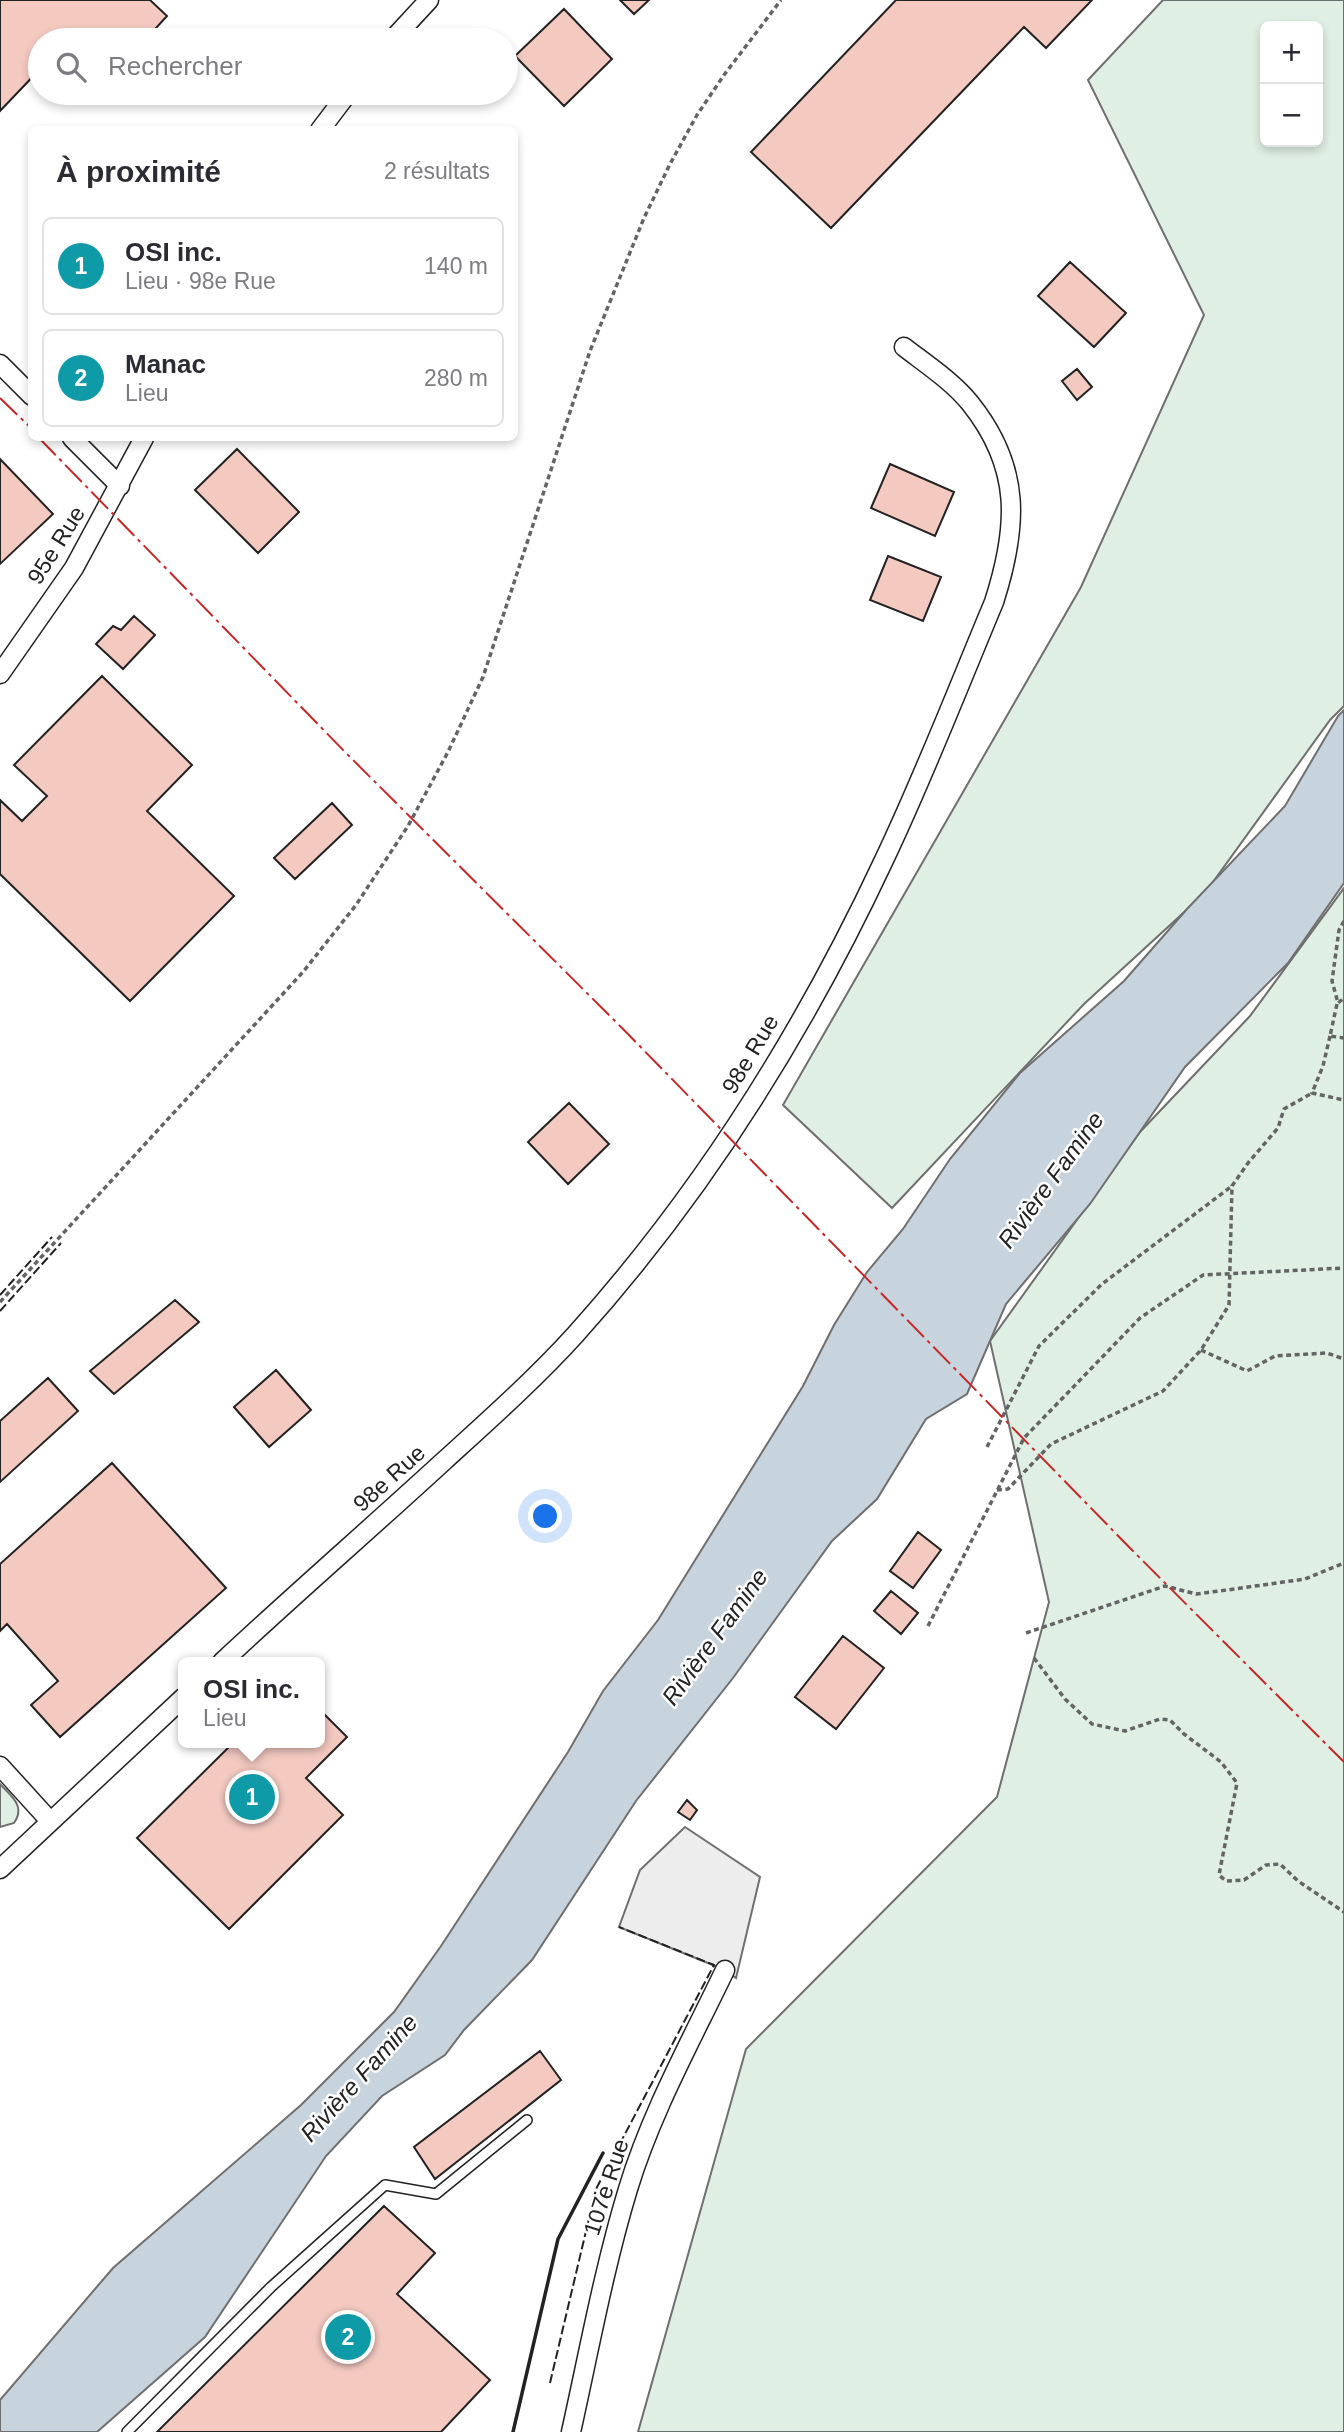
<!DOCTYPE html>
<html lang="fr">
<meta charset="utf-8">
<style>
:root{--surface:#fff;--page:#f2f2f3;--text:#2b2b33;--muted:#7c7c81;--line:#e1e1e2;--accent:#c62828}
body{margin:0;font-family:Helvetica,sans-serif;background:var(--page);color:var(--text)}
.controls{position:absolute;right:21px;top:21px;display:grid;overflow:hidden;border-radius:10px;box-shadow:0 4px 10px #0003}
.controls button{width:63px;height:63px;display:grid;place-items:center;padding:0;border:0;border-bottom:2px solid var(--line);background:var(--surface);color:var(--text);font:35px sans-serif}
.you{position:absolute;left:546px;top:1517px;width:24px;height:24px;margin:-18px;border:5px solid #fff;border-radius:50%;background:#1a73e8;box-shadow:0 0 0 10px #1a73e833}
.badge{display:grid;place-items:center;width:46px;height:46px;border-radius:50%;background:var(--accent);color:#fff;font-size:23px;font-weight:700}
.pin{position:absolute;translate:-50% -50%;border:4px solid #fff;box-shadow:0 2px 7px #0006}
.popup{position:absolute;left:178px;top:1657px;width:147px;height:91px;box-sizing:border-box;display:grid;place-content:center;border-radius:10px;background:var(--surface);filter:drop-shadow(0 2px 5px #0005);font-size:23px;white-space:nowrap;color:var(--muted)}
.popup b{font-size:26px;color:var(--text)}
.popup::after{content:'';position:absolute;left:50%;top:100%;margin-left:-14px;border:14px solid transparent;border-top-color:var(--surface)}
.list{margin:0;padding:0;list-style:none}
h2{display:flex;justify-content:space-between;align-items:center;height:91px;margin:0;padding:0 28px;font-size:30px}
h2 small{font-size:23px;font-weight:400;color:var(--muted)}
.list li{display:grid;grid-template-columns:46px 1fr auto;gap:21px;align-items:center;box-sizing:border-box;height:98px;margin:0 14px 14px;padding:0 14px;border:2px solid var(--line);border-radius:10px}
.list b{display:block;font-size:26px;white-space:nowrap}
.list p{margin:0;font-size:23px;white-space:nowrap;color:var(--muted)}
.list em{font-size:23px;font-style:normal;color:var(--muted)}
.icon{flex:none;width:38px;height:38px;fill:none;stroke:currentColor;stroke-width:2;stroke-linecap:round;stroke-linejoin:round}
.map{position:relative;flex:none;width:1344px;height:2432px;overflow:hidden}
.search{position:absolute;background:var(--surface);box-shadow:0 4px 10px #0003;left:28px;top:28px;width:490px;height:77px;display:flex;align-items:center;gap:18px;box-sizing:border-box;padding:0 24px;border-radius:38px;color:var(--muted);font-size:26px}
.panel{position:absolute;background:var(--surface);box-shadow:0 4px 10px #0003;left:28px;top:126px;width:490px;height:315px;border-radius:10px}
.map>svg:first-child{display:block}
</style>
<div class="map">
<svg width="1344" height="2432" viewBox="0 0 1344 2432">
<rect width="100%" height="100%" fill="#fff"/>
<path fill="#e0efe3" stroke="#6f6f6f" stroke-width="2" fill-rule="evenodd" d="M 1163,0 L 1344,0 L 1344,706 L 1330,720 L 1205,893 L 1084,1004 L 892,1208 L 783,1105 L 1081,587 L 1204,315 L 1088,80 ZM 1265,26 L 1318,26 L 1318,142 L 1265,142 Z
M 1344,888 L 1344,2432 L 638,2432 L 746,2049 L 997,1797 L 1049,1602 L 990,1341 L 1140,1132 L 1250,1016 Z
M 0,1784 C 11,1796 26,1806 14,1823 L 0,1827 Z"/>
<path fill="#ededed" stroke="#6f6f6f" stroke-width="2" d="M 685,1827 L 760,1877 L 736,1978 L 725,1970 L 619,1927 L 640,1870 Z"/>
<path fill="#c7d3dd" stroke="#6f6f6f" stroke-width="2" d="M 1344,710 L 1344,883 L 1288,963 L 1185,1067 L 1090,1204 L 1006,1304 L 967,1394 L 926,1419 L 877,1499 L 832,1541 L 733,1678 L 636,1801 L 532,1960 L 464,2030 L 445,2055 L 382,2096 L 326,2156 L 205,2337 L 97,2432 L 0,2432 L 0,2400 L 113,2268 L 301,2105 L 394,2012 L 441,1946 L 568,1752 L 603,1691 L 658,1620 L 803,1386 L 834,1325 L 867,1272 L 903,1229 L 950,1159 L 1020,1073 L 1124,981 L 1187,909 L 1285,806 L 1338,716 Z"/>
<path fill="#f3c9c0" stroke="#222" stroke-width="2" d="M 0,0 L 150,0 L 167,16 L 145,40 L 40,40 L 40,69 L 0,111 Z
M 620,0 L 649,0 L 634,14 Z
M 896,0 L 1092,0 L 1046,48 L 1024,27 L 831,228 L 751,152 Z
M 564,9 L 612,59 L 564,106 L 515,56 Z
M 1070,262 L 1126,313 L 1094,347 L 1038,296 Z
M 1077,369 L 1092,387 L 1077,400 L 1062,381 Z
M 237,449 L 299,512 L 258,553 L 195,490 Z
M 0,459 L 53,514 L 0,564 Z
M 890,464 L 954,492 L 935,536 L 871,508 Z
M 888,556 L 941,577 L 923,621 L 870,600 Z
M 134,616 L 155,635 L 123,669 L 96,644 L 113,626 L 121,630 Z
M 102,676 L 192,765 L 147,811 L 234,896 L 130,1001 L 0,874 L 0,800 L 22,821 L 47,796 L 14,765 Z
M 332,803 L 352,825 L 295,879 L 274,858 Z
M 569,1103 L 609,1144 L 568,1184 L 528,1142 Z
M 175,1300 L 199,1322 L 114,1394 L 90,1371 Z
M 276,1370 L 311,1410 L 269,1447 L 234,1407 Z
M 48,1378 L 78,1411 L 0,1482 L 0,1421 Z
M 112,1463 L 226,1588 L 60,1737 L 31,1705 L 58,1681 L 7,1624 L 0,1631 L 0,1564 Z
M 918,1532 L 941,1550 L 913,1588 L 890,1571 Z
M 891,1591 L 918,1613 L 901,1634 L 874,1611 Z
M 843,1636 L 884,1668 L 836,1729 L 795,1697 Z
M 320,1710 L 347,1737 L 306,1778 L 343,1815 L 229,1929 L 137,1838 L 233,1743 L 320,1743 Z
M 687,1800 L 697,1810 L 690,1820 L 678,1812 Z
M 540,2051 L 561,2080 L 435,2179 L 414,2147 Z
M 384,2206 L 435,2253 L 397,2294 L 490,2380 L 441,2432 L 157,2432 Z"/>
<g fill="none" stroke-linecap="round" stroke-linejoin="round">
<defs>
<path id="service" d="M 127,2432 L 271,2287 L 385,2185 L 436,2194 L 527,2120"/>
<path id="minor" d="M 392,40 L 429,0
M 320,130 L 348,93
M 0,364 L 32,396
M 72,438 L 120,486
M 0,674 L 74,568 L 144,438
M 222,1662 C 295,1594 371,1528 445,1460 C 489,1420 535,1379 575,1335 C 701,1195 804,1031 884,860 C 924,776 958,688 994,602 C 1018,527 1022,468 970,403 C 952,381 926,364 904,347
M 0,1766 L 50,1821
M 0,1869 L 184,1697
M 571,2432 C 589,2351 604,2268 628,2189 C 651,2113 691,2041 725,1970"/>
</defs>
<use href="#service" stroke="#222" stroke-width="12"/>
<use href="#minor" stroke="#222" stroke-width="21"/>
<path stroke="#646464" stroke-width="3.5" stroke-dasharray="5 3.5" stroke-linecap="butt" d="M 1344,921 L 1339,930 L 1332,981 L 1338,1003 L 1344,998
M 1337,1004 L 1330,1036 L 1344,1038
M 1330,1036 L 1323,1066 L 1312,1093 L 1344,1100
M 0,1302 L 303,972 L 356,905 L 408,826 L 448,752 L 483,677 L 590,351 L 644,218 L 670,164 L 697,115 L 724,75 L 781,0
M 1201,1350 L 1247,1371 L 1275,1356 L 1327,1353 L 1344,1359
M 987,1447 L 1039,1346 L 1102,1284 L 1232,1186
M 997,1490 L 1008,1489 L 1051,1444 L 1163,1391 L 1201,1350 L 1229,1305 L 1232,1186 L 1248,1163 L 1278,1128 L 1284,1109 L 1312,1093
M 928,1626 L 1024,1438 L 1140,1318 L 1203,1275 L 1344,1268
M 1026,1633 L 1165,1586 L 1196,1594 L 1227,1590 L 1305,1579 L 1344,1563
M 1034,1658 L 1065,1699 L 1092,1724 L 1125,1731 L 1160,1719 L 1170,1720 L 1184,1734 L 1221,1762 L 1237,1783 L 1219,1875 L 1226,1881 L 1244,1880 L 1266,1865 L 1280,1864 L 1298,1881 L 1344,1912"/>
<use href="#service" stroke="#fff" stroke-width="9"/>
<use href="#minor" stroke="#fff" stroke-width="18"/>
<path stroke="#222" stroke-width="2" stroke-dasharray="9 3.5" stroke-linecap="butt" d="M 0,1295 L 52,1237
M 0,1311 L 61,1243
M 550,2383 L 596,2189 L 714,1965 L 619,1927"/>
<path stroke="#222" stroke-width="3.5" d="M 513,2432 L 558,2239 L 603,2153"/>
<path stroke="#c62828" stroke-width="2" stroke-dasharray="24 5 3.5 5" stroke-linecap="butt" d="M 0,398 L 32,429
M 39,438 L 346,753 L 625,1031 L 1130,1548 L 1344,1762"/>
</g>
<g text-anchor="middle" stroke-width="5" stroke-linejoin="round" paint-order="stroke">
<g font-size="23" fill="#222" stroke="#fff">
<text transform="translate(56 545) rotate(-58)" y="8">95e Rue</text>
<text transform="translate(750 1054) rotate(-59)" y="8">98e Rue</text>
<text transform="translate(389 1478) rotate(-42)" y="8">98e Rue</text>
<text transform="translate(606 2187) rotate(-72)" y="8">107e Rue</text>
</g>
<g font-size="24" font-style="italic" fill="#222" stroke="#fff">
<text transform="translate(1051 1180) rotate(-54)" y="8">Rivière Famine</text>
<text transform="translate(715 1637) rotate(-54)" y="8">Rivière Famine</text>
<text transform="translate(359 2078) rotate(-48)" y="8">Rivière Famine</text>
</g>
</g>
</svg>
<div class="controls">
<button>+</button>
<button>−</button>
</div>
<div class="you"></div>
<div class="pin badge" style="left:252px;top:1797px;background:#0f9aa8">1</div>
<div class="popup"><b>OSI inc.</b>Lieu</div>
<div class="pin badge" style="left:348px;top:2337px;background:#0f9aa8">2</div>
<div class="search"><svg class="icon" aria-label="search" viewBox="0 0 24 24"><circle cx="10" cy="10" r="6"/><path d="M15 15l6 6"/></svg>Rechercher</div>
<section class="panel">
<h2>À proximité<small>2 résultats</small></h2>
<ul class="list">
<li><span class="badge" style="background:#0f9aa8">1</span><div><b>OSI inc.</b><p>Lieu · 98e Rue</p></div><em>140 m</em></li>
<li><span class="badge" style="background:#0f9aa8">2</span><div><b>Manac</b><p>Lieu</p></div><em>280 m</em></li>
</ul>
</section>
</div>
